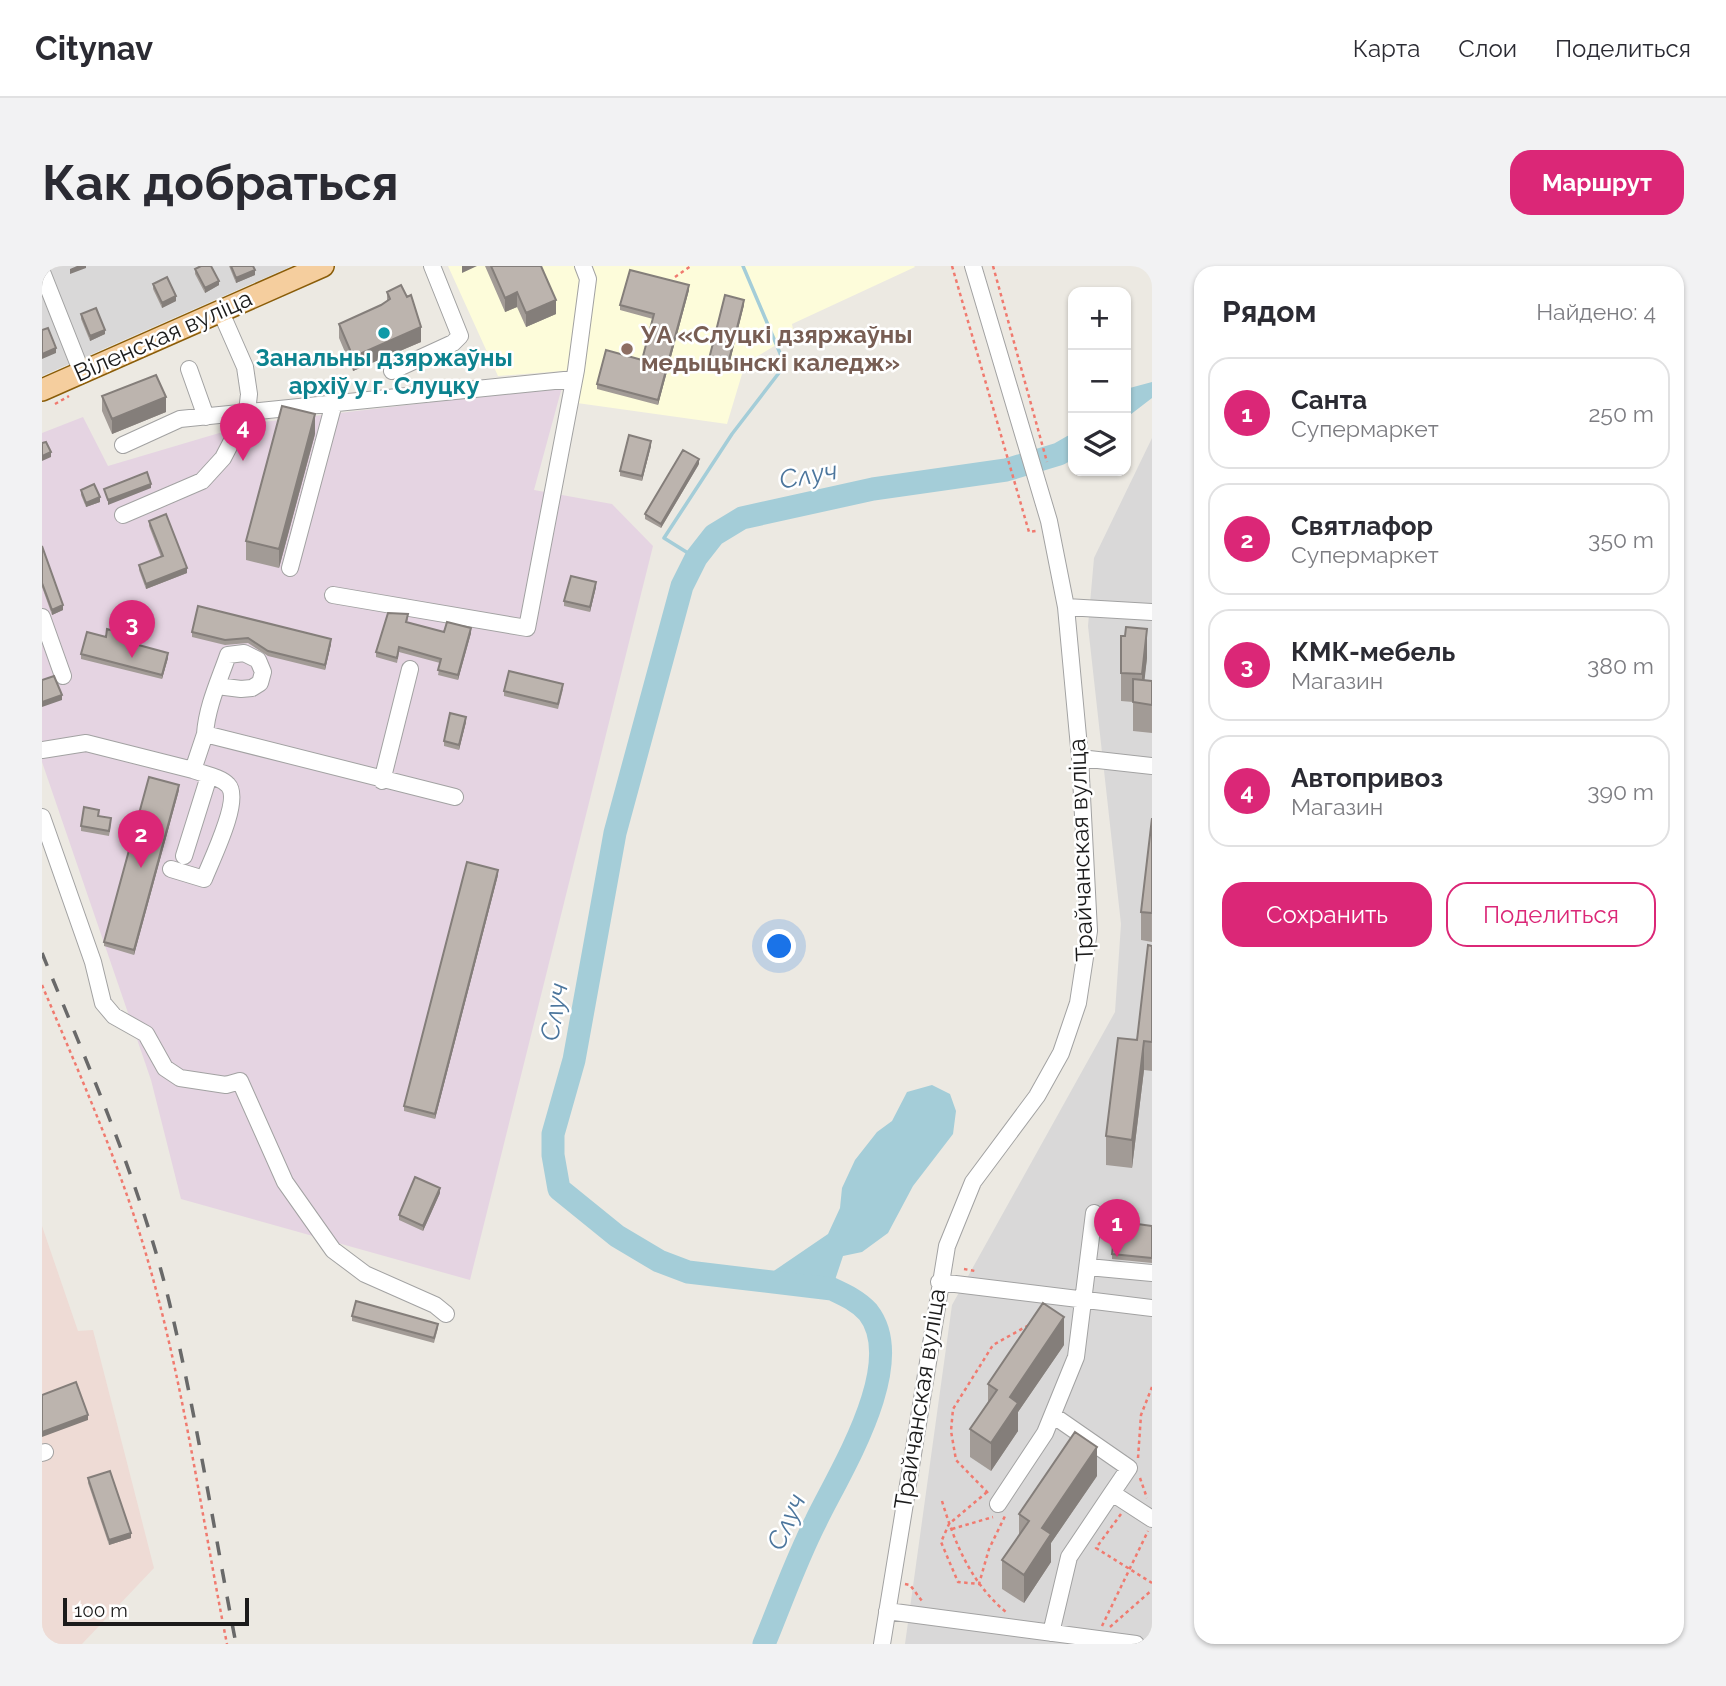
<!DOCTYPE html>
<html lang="ru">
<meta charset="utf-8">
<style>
:root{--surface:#fff;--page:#f2f2f3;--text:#2b2b33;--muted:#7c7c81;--line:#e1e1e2;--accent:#db2777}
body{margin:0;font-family:Raleway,sans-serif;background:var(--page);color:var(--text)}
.controls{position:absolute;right:21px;top:21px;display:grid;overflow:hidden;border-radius:14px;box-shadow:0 2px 5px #0004}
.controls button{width:63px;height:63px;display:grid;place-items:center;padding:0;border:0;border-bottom:2px solid var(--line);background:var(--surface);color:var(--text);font:35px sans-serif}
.scale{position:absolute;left:21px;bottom:18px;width:186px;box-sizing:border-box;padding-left:7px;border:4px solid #1b1b1b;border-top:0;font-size:19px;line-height:24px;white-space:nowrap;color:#1b1b1b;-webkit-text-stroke:5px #fff;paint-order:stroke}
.you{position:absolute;left:738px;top:681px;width:24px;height:24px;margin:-18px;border:5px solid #fff;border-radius:50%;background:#1a73e8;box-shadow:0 0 0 10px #1a73e833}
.badge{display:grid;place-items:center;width:46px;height:46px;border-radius:50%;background:var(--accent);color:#fff;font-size:23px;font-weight:700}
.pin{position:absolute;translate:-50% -58px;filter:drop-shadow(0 2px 4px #0008)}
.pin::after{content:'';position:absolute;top:37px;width:24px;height:21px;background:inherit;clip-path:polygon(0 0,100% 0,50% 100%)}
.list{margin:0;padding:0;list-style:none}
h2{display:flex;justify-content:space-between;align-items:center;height:91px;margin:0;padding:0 28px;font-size:30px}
h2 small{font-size:23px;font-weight:400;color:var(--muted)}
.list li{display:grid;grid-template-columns:46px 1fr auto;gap:21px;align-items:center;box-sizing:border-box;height:112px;margin:0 14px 14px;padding:0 14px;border:2px solid var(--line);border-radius:21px}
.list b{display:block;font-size:26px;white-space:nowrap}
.list p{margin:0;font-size:23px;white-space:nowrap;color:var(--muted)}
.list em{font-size:23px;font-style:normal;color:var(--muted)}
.actions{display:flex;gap:14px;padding:21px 28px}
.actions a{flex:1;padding:16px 0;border:2px solid var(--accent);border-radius:21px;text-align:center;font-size:24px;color:var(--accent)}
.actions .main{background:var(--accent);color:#fff}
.icon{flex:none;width:38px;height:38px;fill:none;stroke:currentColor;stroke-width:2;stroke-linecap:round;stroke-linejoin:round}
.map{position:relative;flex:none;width:1110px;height:1378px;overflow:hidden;border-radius:21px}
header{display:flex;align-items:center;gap:42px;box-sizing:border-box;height:98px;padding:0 35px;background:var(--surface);border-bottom:2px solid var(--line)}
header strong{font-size:33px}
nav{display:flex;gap:38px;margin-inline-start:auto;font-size:24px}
.intro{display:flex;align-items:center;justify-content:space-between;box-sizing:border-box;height:168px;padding:0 42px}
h1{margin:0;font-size:49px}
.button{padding:18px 32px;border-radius:21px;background:var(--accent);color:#fff;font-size:24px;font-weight:700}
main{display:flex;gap:42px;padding:0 42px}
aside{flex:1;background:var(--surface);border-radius:21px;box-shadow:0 2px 5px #0004}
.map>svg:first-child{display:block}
</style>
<header>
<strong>Citynav</strong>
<nav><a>Карта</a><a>Слои</a><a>Поделиться</a></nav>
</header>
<div class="intro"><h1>Как добраться</h1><a class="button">Маршрут</a></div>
<main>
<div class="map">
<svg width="1110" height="1378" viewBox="0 0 1110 1378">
<rect width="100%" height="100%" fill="#ece9e2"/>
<path fill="#d9d8d8" d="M 0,0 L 250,0 L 0,110 Z
M 1110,172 L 1110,1378 L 863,1378 L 910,1039 L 1073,746 L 1079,658 L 1046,360 L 1052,292 Z"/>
<path fill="#e5d4e2" d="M 520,121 L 492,224 L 570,238 L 611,280 L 428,1014 L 139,933 L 109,814 L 0,496 L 0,167 L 41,151 L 66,200 L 211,157 Z"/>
<path fill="#fdfcda" d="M 406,0 L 872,0 L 873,1 L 750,58 L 752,68 L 703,98 L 685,158 L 535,137 L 534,104 L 456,110 Z"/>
<path fill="#eedbd5" d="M 0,960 L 36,1065 L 51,1064 L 112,1302 L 40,1378 L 0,1378 Z"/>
<path fill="#a4cdd8" d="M 1110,116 L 1110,132 L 1084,152 L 1084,123 Z
M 890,819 L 908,828 L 914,845 L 911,868 L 871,920 L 846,967 L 820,986 L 801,990 L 790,1023 L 720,1013 L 786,968 L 798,942 L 800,922 L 813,894 L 835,866 L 850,855 L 865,826 Z"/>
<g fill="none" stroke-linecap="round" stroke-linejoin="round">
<path stroke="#a4cdd8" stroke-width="3.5" d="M 654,292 L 622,272 L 690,168 L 743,99 L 701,0"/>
<path stroke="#a4cdd8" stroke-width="23" d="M 722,1378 C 739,1337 754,1294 774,1255 C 797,1207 867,1098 826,1046 C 816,1035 803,1029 790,1023 L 646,1006 L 617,995 L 575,970 L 517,923 L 511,889 L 511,868 L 532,794 L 573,567 L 640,320 L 654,292 L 672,269 L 700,252 L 831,223 L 964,204 L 1017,188 L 1031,180"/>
<defs>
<path id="minor" d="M 0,6 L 40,107
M 147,103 L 164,151
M 350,105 L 411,77 L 418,70 L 390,0
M 81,179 L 138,153 L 532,113
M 81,249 L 160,215 L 181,192 L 205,146 L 207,128 L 203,101 L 178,44
M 248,302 L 292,137
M 291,329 L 485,362 L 534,104 L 546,13 L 541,0
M 1024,341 L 1110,346
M 0,351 L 21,410
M 163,468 C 165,440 177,415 186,389 L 202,387 L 216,394 L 221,406 L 218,417 L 210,422 L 199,423 L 175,420
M 0,484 L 44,477 L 151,504 L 163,468 L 413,531
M 1038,492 L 1110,500
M 340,515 L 368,403
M 0,551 L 51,696 L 61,737 L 72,750 L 104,768 L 123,802 L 138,812 L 184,819 L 198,815 L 243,916 L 291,984 L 323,1008 L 393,1039 L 404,1048
M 142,590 L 167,510
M 129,603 L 162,613 C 169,595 200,533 186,519 C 179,511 161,508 151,504
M 1046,1001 L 1110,1007
M 897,1016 L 1110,1042
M 1012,1150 L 1087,1202 L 1070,1227
M 0,1187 L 3,1186
M 956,1238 L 1003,1167 L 1034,1091 L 1052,947
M 845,1345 L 1094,1378
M 1009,1367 L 1027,1291 L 1070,1227 L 1110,1253
M 840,1378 L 905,980 L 931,916 L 995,830 L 1019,787 L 1036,737 L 1047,665 L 1038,492 L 1024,341 L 1007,255 L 931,0"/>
<path id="major" d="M 0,124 L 281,0"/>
</defs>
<use href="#minor" stroke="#a2a2a2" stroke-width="18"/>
<use href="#major" stroke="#8a5d09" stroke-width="24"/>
<path stroke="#f07a6f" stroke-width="2.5" stroke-dasharray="3.5 3.5" stroke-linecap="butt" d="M 910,0 L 987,266 L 994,265
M 951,0 L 1005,196
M 633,11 L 649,0
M 13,138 L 27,130
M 0,719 C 39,812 81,905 108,1002 C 143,1125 160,1253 185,1378
M 922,1003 L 933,1005
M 1096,1192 L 1099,1149 L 1110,1121
M 1098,1212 L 1105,1232
M 945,1226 L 907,1258 L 899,1276 L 916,1316 L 937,1318 L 947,1283 L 963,1250
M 946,1227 L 914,1194 L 909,1165 L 911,1143 L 951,1079 L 987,1059
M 900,1235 C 913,1278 929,1317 964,1346
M 1079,1248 L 1054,1282 L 1110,1317
M 910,1263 L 951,1251
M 863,1318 L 868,1319 L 880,1335
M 1060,1360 L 1106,1265
M 1068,1361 L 1110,1324"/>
<use href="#minor" stroke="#fff" stroke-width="16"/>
<use href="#major" stroke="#f5ce9e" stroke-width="21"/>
<path stroke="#696969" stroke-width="3.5" stroke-dasharray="14 14" stroke-linecap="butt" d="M 0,687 C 46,800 98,916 127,1035 C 154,1148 172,1264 194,1378"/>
</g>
<path fill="#a29b96" d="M 187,0 L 211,0 L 213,9 L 194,17 Z
M 443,0 L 499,0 L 514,48 L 484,61 L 475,41 L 463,46 Z
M 153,3 L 177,19 L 163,27 L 153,8 Z
M 111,18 L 134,35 L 120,42 L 111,23 Z
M 647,24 L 616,139 L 555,123 L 555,118 L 600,94 L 611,53 L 578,44 L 578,39 Z
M 345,26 L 365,31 L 379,76 L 311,105 L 297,72 L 297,58 L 339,39 L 345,35 Z
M 702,39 L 685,107 L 666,102 L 666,97 Z
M 39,48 L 63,68 L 48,75 L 39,53 Z
M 60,130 L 124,146 L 70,168 L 60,145 Z
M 273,168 L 237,302 L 204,294 L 204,275 Z
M 609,180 L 600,215 L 578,210 L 578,205 Z
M 657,198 L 619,262 L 603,253 L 603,248 Z
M 39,224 L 58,236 L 44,241 L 39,229 Z
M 107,255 L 145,307 L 104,323 L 97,304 L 97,299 L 119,291 L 107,260 Z
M 0,280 L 21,344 L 10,349 L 0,321 Z
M 554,321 L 548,346 L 522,340 L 522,335 Z
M 366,352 L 365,357 L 402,366 L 429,367 L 416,414 L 396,409 L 398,397 L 357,386 L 355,397 L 334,391 L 334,386 Z
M 150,366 L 289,378 L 283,404 L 226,390 L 206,377 L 183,379 L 150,371 Z
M 1079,370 L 1105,392 L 1102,414 L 1110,415 L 1110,467 L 1091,465 L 1091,436 L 1079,435 Z
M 64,371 L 80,372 L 79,375 L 126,392 L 120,413 L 39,393 L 39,388 Z
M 521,423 L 516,443 L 462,430 L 462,425 Z
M 424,456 L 417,484 L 402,480 L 402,475 Z
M 137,524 L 92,689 L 62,680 L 62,676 Z
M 1110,552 L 1110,676 L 1099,674 L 1099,646 Z
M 69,557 L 67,570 L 39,565 L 39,560 Z
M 456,609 L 393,853 L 362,845 L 362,840 Z
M 1110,680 L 1110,805 L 1102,804 L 1090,902 L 1064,899 L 1064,870 L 1095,774 Z
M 398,927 L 381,965 L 357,954 L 357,949 Z
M 1110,960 L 1110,997 L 1070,993 L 1070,988 Z
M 310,1050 L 396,1062 L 392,1077 L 310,1055 Z
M 1022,1079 L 976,1146 L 976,1165 L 949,1205 L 928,1191 L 928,1163 L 946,1136 L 946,1118 Z
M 1055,1210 L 1009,1277 L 1009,1296 L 982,1337 L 960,1323 L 960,1294 L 977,1270 L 977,1248 Z
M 46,1212 L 89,1272 L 67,1279 L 46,1217 Z"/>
<path fill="#847e7a" d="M 35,0 L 44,0 L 44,2 L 28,8 L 28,3 Z
M 420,0 L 435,0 L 420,7 Z
M 213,4 L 213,9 L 194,17 L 194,12 Z
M 177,15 L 177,19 L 163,27 L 163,22 Z
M 647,19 L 647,24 L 616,139 L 616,134 Z
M 475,26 L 475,41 L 463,46 L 463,32 Z
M 134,30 L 134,35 L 120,42 L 120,37 Z
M 514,34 L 514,48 L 484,61 L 484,47 Z
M 702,34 L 702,39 L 685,107 L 685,102 Z
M 379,61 L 379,76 L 311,105 L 311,91 Z
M 63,64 L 63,68 L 48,75 L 48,70 Z
M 14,82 L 14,87 L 0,93 L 0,88 Z
M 124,131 L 124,146 L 70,168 L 70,153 Z
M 273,148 L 273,168 L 237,302 L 237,283 Z
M 609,175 L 609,180 L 600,215 L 600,210 Z
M 9,186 L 9,191 L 0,195 L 0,190 Z
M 657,193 L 657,198 L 619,262 L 619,258 Z
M 109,218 L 109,222 L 66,239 L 66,234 Z
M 58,231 L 58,236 L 44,241 L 44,237 Z
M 145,302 L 145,307 L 104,323 L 104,318 Z
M 554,316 L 554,321 L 548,346 L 548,341 Z
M 21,339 L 21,344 L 10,349 L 10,344 Z
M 429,362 L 429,367 L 416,414 L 416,409 Z
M 1105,363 L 1105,392 L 1100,437 L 1100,408 Z
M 289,373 L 289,378 L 283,404 L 283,399 Z
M 126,387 L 126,392 L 120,413 L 120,409 Z
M 20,429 L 20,434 L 0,441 L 0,436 Z
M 424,451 L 424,456 L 417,484 L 417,479 Z
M 137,519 L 137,524 L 92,689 L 92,684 Z
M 456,604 L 456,609 L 393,853 L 393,848 Z
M 1102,775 L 1102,804 L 1090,902 L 1090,874 Z
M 398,922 L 398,927 L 381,965 L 381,960 Z
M 1022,1051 L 1022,1079 L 976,1146 L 976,1165 L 949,1205 L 949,1177 L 968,1131 Z
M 46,1149 L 46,1154 L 0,1171 L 0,1166 Z
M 1055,1181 L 1055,1210 L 1009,1277 L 1009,1296 L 982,1337 L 982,1309 L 1000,1262 Z
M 89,1267 L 89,1272 L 67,1279 L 67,1274 Z"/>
<path fill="#bcb4ae" stroke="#847e7a" stroke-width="2" d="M 159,0 L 169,0 L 177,15 L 163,22 L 153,3 Z
M 189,0 L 211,0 L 213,4 L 194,12 Z
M 449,0 L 499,0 L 514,34 L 484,47 L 475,26 L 463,32 Z
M 588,4 L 647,19 L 616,134 L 555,118 L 564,84 L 600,94 L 612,48 L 578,39 Z
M 125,11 L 134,30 L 120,37 L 111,18 Z
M 359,19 L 365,31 L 369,29 L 379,61 L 311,91 L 297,58 L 339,39 L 348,33 L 345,26 Z
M 683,29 L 702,34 L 685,102 L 666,97 Z
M 54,42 L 63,64 L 48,70 L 39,48 Z
M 6,62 L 14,82 L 0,88 L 0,64 Z
M 114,109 L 124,131 L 70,153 L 60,130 Z
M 240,140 L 273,148 L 237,283 L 204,275 Z
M 587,169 L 609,175 L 600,210 L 578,205 Z
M 4,176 L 9,186 L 0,190 L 0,177 Z
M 641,184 L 657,193 L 619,258 L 603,248 Z
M 105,206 L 109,218 L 66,234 L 62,223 Z
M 52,218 L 58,231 L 44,237 L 39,224 Z
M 124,248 L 145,302 L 104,318 L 97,299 L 121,290 L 107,255 Z
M 0,280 L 21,339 L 10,344 L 0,317 Z
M 529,310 L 554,316 L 548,341 L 522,335 Z
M 156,340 L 289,373 L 283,399 L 226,385 L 206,372 L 183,374 L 150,366 Z
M 346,347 L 366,348 L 364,356 L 402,366 L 405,356 L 429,362 L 416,409 L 396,404 L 399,393 L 357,381 L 355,392 L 334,386 Z
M 1084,361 L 1105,363 L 1100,408 L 1079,407 L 1079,370 L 1083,370 Z
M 65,363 L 80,367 L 78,374 L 126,387 L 120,409 L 39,388 L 45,366 L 64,371 Z
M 467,405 L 521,418 L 516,438 L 462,425 Z
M 12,410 L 20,429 L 0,436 L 0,414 Z
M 1091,413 L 1110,415 L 1110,439 L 1091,436 Z
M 408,447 L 424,451 L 417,479 L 402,475 Z
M 107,511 L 137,519 L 92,684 L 62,676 Z
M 42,541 L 57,544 L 56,550 L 69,552 L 67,565 L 39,560 Z
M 1110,552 L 1110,647 L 1099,646 Z
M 425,596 L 456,604 L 393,848 L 362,840 Z
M 1106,679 L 1110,680 L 1110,776 L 1102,775 L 1090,874 L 1064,870 L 1076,772 L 1095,774 Z
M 373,911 L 398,922 L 381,960 L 357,949 Z
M 1074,955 L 1110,960 L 1110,992 L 1070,988 Z
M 314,1035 L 396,1058 L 392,1072 L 310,1050 Z
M 1001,1037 L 1022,1051 L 968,1131 L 976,1137 L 949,1177 L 928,1163 L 955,1124 L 946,1118 Z
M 34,1116 L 46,1149 L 0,1166 L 0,1129 Z
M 1033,1166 L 1055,1181 L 1000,1262 L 1009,1268 L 982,1309 L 960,1294 L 987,1255 L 977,1248 Z
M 68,1205 L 89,1267 L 67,1274 L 46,1212 Z"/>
<circle fill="#0f9aa8" stroke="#fff" stroke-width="2.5" cx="342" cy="67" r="7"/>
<circle fill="#8d6e63" stroke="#fff" stroke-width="2.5" cx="585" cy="83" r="7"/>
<g text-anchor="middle" stroke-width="5" stroke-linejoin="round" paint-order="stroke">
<g font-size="24" font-weight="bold" fill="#785e54" stroke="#fff" text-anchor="start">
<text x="599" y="77">УА «Слуцкі дзяржаўны<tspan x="599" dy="28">медыцынскі каледж»</tspan></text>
</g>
<g font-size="24" fill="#1b1b1b" stroke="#fff">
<text transform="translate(121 70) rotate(-24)" y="8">Віленская вуліца</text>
<text transform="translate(1039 584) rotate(-92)" y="8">Трайчанская вуліца</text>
<text transform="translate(878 1133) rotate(-81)" y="8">Трайчанская вуліца</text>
</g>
<g font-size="24" font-weight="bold" fill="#0d838f" stroke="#fff">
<text x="342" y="100">Занальны дзяржаўны<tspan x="342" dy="28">архіў у г. Слуцку</tspan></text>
</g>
<g font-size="26" font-style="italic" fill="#4c769d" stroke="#fff">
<text transform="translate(766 209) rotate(-10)" y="9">Случ</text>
<text transform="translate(512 746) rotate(-80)" y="9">Случ</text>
<text transform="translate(744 1256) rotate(-66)" y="9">Случ</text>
</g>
</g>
</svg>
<div class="controls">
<button>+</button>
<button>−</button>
<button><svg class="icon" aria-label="layers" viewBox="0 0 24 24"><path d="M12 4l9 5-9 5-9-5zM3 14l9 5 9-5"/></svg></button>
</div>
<div class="scale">100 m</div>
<div class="you"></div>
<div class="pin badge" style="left:1075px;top:991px">1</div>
<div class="pin badge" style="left:99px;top:602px">2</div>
<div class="pin badge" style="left:90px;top:392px">3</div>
<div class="pin badge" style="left:201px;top:195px">4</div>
</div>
<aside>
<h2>Рядом<small>Найдено: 4</small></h2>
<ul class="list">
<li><span class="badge">1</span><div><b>Санта</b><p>Супермаркет</p></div><em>250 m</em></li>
<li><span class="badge">2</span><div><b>Святлафор</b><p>Супермаркет</p></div><em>350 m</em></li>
<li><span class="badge">3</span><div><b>КМК-мебель</b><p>Магазин</p></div><em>380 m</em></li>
<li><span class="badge">4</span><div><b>Автопривоз</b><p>Магазин</p></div><em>390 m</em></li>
</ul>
<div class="actions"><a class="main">Сохранить</a><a>Поделиться</a></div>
</aside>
</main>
